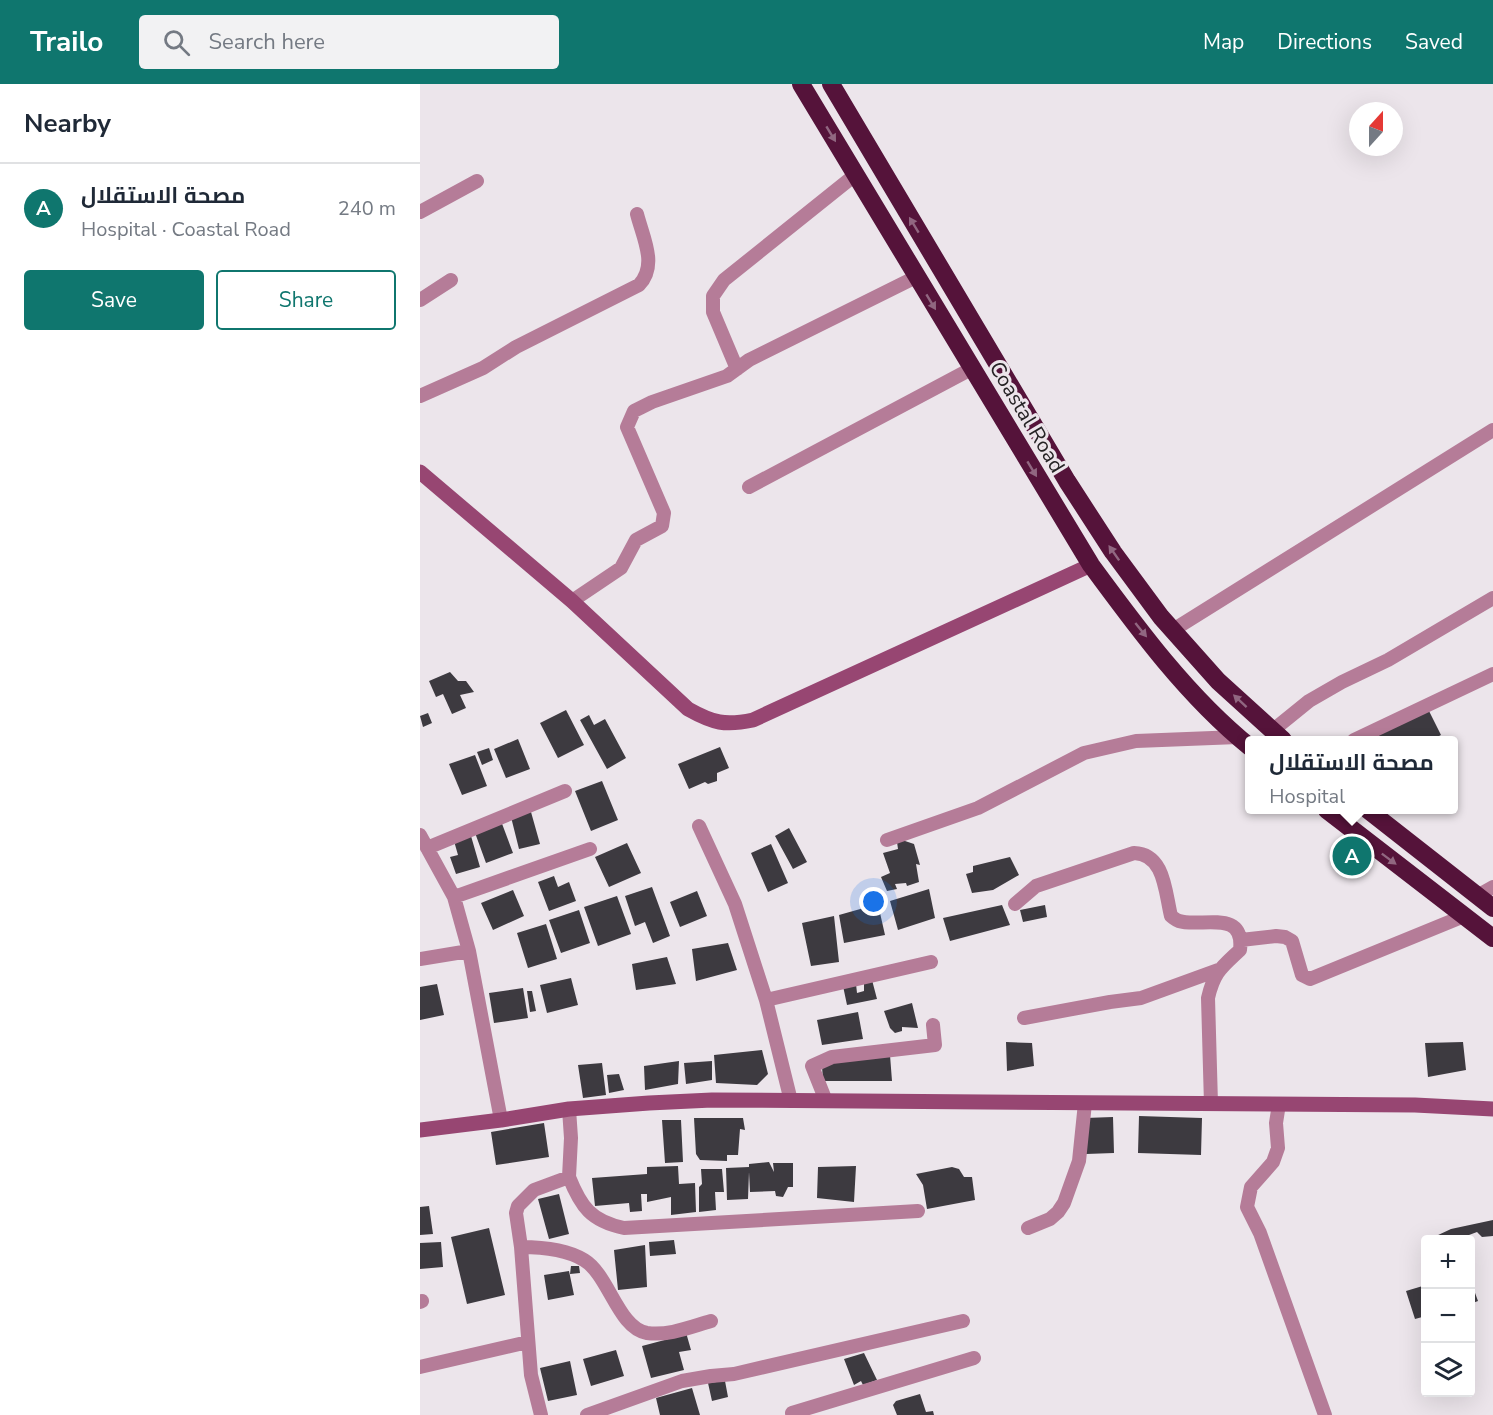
<!DOCTYPE html>
<meta charset="utf-8">
<style>
:root{--surface:#fff;--page:#f2f2f3;--text:#1f2937;--muted:#747a83;--line:#e0e1e3;--accent:#0f766e}
body{margin:0;font-family:"Nunito Sans",Cairo,sans-serif;background:var(--page);color:var(--text)}
.controls{position:absolute;right:18px;bottom:18px;display:grid;overflow:hidden;border-radius:6px;box-shadow:0 6px 24px #0002}
.controls button{width:54px;height:54px;display:grid;place-items:center;padding:0;border:0;border-bottom:2px solid var(--line);background:var(--surface);color:var(--text);font:30px sans-serif}
.compass{position:absolute;left:929px;top:18px;width:54px;height:54px;border-radius:50%;background:var(--surface);box-shadow:0 6px 24px #0002;rotate:21deg}
.you{position:absolute;left:454px;top:818px;width:21px;height:21px;margin:-15px;border:4px solid #fff;border-radius:50%;background:#1a73e8;box-shadow:0 0 0 9px #1a73e833}
.badge{display:grid;place-items:center;width:39px;height:39px;border-radius:50%;background:var(--accent);color:#fff;font-size:20px;font-weight:700}
.pin{position:absolute;translate:-50% -50%;border:3px solid #fff;box-shadow:0 2px 6px #0006}
.popup{position:absolute;left:825px;top:652px;width:213px;height:78px;box-sizing:border-box;display:grid;place-content:center;border-radius:6px;background:var(--surface);filter:drop-shadow(0 2px 4px #0005);font-size:20px;white-space:nowrap;color:var(--muted)}
.popup b{font-size:22px;color:var(--text)}
.popup::after{content:'';position:absolute;left:50%;top:100%;margin-left:-12px;border:12px solid transparent;border-top-color:var(--surface)}
.list{margin:0;padding:0;list-style:none}
h2{display:flex;justify-content:space-between;align-items:center;height:78px;margin:0;padding:0 24px;font-size:26px}
h2 small{font-size:20px;font-weight:400;color:var(--muted)}
.list li{display:grid;grid-template-columns:39px 1fr auto;gap:18px;align-items:center;box-sizing:border-box;height:90px;padding:0 24px;border-top:2px solid var(--line)}
.list b{display:block;font-size:22px;white-space:nowrap}
.list p{margin:0;font-size:20px;white-space:nowrap;color:var(--muted)}
.list em{font-size:20px;font-style:normal;color:var(--muted)}
.actions{display:flex;gap:12px;padding:18px 24px}
.actions a{flex:1;padding:14px 0;border:2px solid var(--accent);border-radius:6px;text-align:center;font-size:21px;color:var(--accent)}
.actions .main{background:var(--accent);color:#fff}
.icon{flex:none;width:33px;height:33px;fill:none;stroke:currentColor;stroke-width:2;stroke-linecap:round;stroke-linejoin:round}
.map{position:relative;flex:none;width:1073px;height:1331px;overflow:hidden}
header{display:flex;align-items:center;gap:36px;box-sizing:border-box;height:84px;padding:0 30px;background:var(--accent);color:#fff}
header strong{font-size:28px}
nav{display:flex;gap:33px;margin-inline-start:auto;font-size:21px}
.search{width:420px;height:54px;background:var(--page);display:flex;align-items:center;gap:15px;box-sizing:border-box;padding:0 21px;border-radius:6px;color:var(--muted);font-size:22px}
main{display:flex}
aside{flex:1;background:var(--surface)}
.map>svg:first-child{display:block}
</style>
<header>
<strong>Trailo</strong>
<div class="search"><svg class="icon" aria-label="search" viewBox="0 0 24 24"><circle cx="10" cy="10" r="6"/><path d="M15 15l6 6"/></svg>Search here</div>
<nav><a>Map</a><a>Directions</a><a>Saved</a></nav>
</header>
<main>
<aside>
<h2>Nearby<small></small></h2>
<ul class="list">
<li><span class="badge">A</span><div><b>مصحة الاستقلال</b><p>Hospital · Coastal Road</p></div><em>240 m</em></li>
</ul>
<div class="actions"><a class="main">Save</a><a>Share</a></div>
</aside>
<div class="map">
<svg width="1073" height="1331" viewBox="0 0 1073 1331">
<rect width="100%" height="100%" fill="#ece5eb"/>
<path fill="#3d3a40" d="M 30,588 L 38,597 L 46,597 L 54,608 L 40,611 L 46,624 L 32,630 L 23,610 L 16,613 L 9,597 Z
M 1007,623 L 1021,651 L 1011,656 L 953,656 L 951,652 Z
M 146,626 L 164,661 L 138,674 L 120,639 Z
M 8,629 L 12,639 L 3,643 L 0,632 Z
M 169,631 L 174,641 L 185,635 L 206,674 L 187,685 L 160,636 Z
M 98,655 L 110,685 L 86,694 L 74,665 Z
M 300,663 L 309,684 L 297,689 L 297,697 L 288,700 L 285,698 L 269,705 L 258,680 Z
M 69,664 L 73,676 L 62,681 L 57,668 Z
M 55,671 L 67,702 L 42,711 L 29,680 Z
M 182,697 L 198,736 L 171,747 L 155,707 Z
M 111,728 L 120,760 L 99,765 L 91,733 Z
M 81,737 L 93,769 L 66,779 L 54,746 Z
M 369,744 L 387,778 L 373,785 L 355,752 Z
M 51,752 L 60,783 L 36,790 L 30,773 L 38,771 L 34,757 Z
M 482,756 L 494,760 L 500,781 L 496,780 L 499,798 L 487,802 L 486,799 L 475,800 L 477,805 L 467,807 L 461,793 L 470,789 L 463,769 L 478,765 L 477,758 Z
M 207,759 L 221,789 L 189,803 L 175,773 Z
M 351,760 L 368,799 L 348,808 L 331,769 Z
M 590,773 L 599,791 L 573,806 L 552,809 L 546,790 L 553,788 L 553,782 Z
M 134,792 L 138,803 L 149,798 L 156,817 L 129,827 L 118,798 Z
M 232,803 L 250,852 L 233,859 L 225,838 L 215,842 L 205,812 Z
M 509,805 L 515,834 L 478,846 L 470,817 Z
M 93,806 L 104,832 L 73,846 L 61,819 Z
M 277,807 L 287,832 L 260,843 L 250,818 Z
M 197,812 L 211,850 L 178,862 L 164,823 Z
M 458,820 L 465,851 L 424,859 L 419,831 Z
M 582,821 L 590,841 L 530,857 L 523,834 Z
M 625,821 L 627,833 L 603,838 L 600,826 Z
M 159,826 L 170,859 L 141,869 L 129,836 Z
M 414,832 L 419,878 L 391,882 L 382,839 Z
M 126,840 L 137,875 L 108,884 L 97,849 Z
M 308,859 L 317,886 L 276,897 L 272,865 Z
M 247,873 L 256,900 L 216,906 L 212,880 Z
M 151,894 L 158,921 L 127,929 L 120,901 Z
M 452,896 L 457,915 L 427,921 L 423,902 L 436,900 L 437,909 L 444,907 L 444,898 Z
M 17,900 L 24,931 L 0,936 L 0,903 Z
M 103,904 L 108,934 L 74,939 L 69,909 Z
M 107,907 L 112,907 L 116,927 L 110,928 Z
M 492,919 L 498,944 L 482,943 L 482,947 L 475,949 L 470,944 L 464,927 Z
M 438,928 L 443,955 L 402,961 L 397,936 Z
M 586,958 L 612,959 L 614,982 L 587,987 Z
M 1043,958 L 1046,986 L 1008,993 L 1005,959 Z
M 342,966 L 348,990 L 337,1001 L 296,999 L 294,971 Z
M 470,971 L 472,997 L 403,997 L 402,982 L 409,978 Z
M 259,977 L 258,1000 L 225,1006 L 224,982 Z
M 292,977 L 292,996 L 266,1000 L 264,979 Z
M 182,979 L 186,1011 L 163,1014 L 158,981 Z
M 199,990 L 204,1006 L 189,1009 L 187,991 Z
M 719,1032 L 782,1034 L 781,1071 L 718,1069 Z
M 693,1033 L 694,1069 L 666,1070 L 665,1034 Z
M 274,1034 L 323,1034 L 325,1046 L 320,1045 L 318,1071 L 307,1071 L 307,1077 L 280,1076 L 276,1070 Z
M 242,1036 L 261,1036 L 263,1078 L 245,1079 Z
M 124,1039 L 129,1073 L 76,1081 L 71,1048 Z
M 349,1078 L 354,1088 L 353,1079 L 373,1079 L 373,1103 L 368,1103 L 363,1113 L 356,1112 L 355,1107 L 330,1108 L 329,1088 L 328,1115 L 307,1116 L 306,1084 L 329,1083 L 329,1080 Z
M 258,1082 L 259,1100 L 275,1099 L 276,1128 L 251,1131 L 251,1113 L 227,1118 L 227,1110 L 221,1110 L 222,1127 L 210,1128 L 209,1119 L 175,1122 L 172,1094 L 227,1090 L 227,1083 Z
M 436,1082 L 434,1118 L 397,1114 L 398,1083 Z
M 532,1083 L 539,1085 L 544,1093 L 552,1093 L 555,1116 L 507,1125 L 503,1101 L 496,1090 Z
M 281,1085 L 302,1085 L 304,1108 L 295,1108 L 296,1126 L 279,1128 L 279,1103 L 282,1100 Z
M 139,1110 L 149,1150 L 129,1155 L 118,1115 Z
M 9,1122 L 13,1150 L 0,1151 L 0,1123 Z
M 1073,1136 L 1073,1152 L 1062,1153 L 1057,1148 L 1049,1151 L 1048,1156 L 1018,1156 L 1016,1152 L 1031,1145 Z
M 69,1144 L 85,1211 L 47,1220 L 31,1153 Z
M 254,1156 L 256,1170 L 230,1172 L 229,1158 Z
M 21,1158 L 23,1183 L 0,1185 L 0,1159 Z
M 225,1161 L 227,1203 L 198,1206 L 194,1166 Z
M 151,1182 L 159,1182 L 160,1189 L 150,1190 Z
M 149,1187 L 154,1211 L 128,1216 L 124,1191 Z
M 1050,1189 L 1054,1197 L 1051,1198 L 1058,1217 L 1050,1220 Z
M 1006,1201 L 1006,1232 L 995,1235 L 986,1207 Z
M 265,1245 L 271,1266 L 259,1268 L 264,1286 L 231,1294 L 222,1262 L 256,1253 Z
M 196,1266 L 204,1292 L 171,1302 L 163,1275 Z
M 444,1269 L 457,1296 L 443,1301 L 441,1297 L 434,1301 L 424,1275 Z
M 150,1277 L 157,1311 L 128,1317 L 120,1284 Z
M 305,1297 L 308,1313 L 292,1317 L 288,1299 Z
M 272,1304 L 280,1331 L 240,1331 L 236,1314 Z
M 500,1310 L 506,1328 L 513,1327 L 514,1331 L 477,1331 L 473,1321 L 476,1317 Z"/>
<g fill="none" stroke-linecap="round" stroke-linejoin="round">
<path stroke="#b57c98" stroke-width="14" d="M 0,128 L 57,97
M 0,216 L 31,196
M 317,285 L 293,228 L 293,212 L 304,196 L 435,91
M 0,312 L 63,284 L 96,263 L 219,201 C 238,181 223,154 217,130
M 329,403 L 551,285
M 152,517 L 201,484 L 216,456 L 242,442 L 244,429 L 207,343 L 214,327 L 232,318 L 307,292 L 329,276 L 496,193
M 753,546 L 1073,346
M 852,647 L 889,617 L 922,598 L 968,576 L 1073,514
M 934,656 L 1073,590
M 279,742 L 315,820 L 346,916 L 371,1017
M 0,751 L 34,813 L 49,867 L 81,1036
M 467,756 L 558,724 L 664,669 L 716,657 L 818,653
M 7,764 L 145,707
M 1057,812 L 1073,803
M 34,813 L 170,765
M 595,820 L 616,802 L 714,769 C 745,770 745,808 751,832 C 754,834 756,836 759,837 C 780,844 825,824 820,866 C 801,884 794,888 788,914 L 791,1020
M 821,856 L 856,852 L 865,853 L 872,857 L 882,891 L 890,895 L 1044,832
M 0,875 L 49,867
M 346,916 L 511,878
M 604,934 L 690,918 L 721,914 L 798,886
M 406,1017 L 392,982 L 412,973 L 515,961 L 513,941
M 859,1020 L 856,1039 L 858,1064 L 853,1078 L 831,1103 L 827,1123 L 840,1149 L 905,1331
M 149,1093 C 161,1123 171,1137 204,1144 L 498,1127
M 608,1144 L 630,1135 L 638,1128 L 644,1119 L 659,1077 L 665,1019
M 101,1163 C 121,1163 146,1165 164,1176 C 189,1191 198,1244 227,1249 C 249,1252 270,1243 291,1237
M 0,1218 L 2,1217
M 0,1283 L 108,1258
M 372,1329 L 554,1274
M 121,1331 L 111,1291 L 101,1163 L 96,1129 L 98,1122 L 114,1106 L 149,1093 L 151,1054 L 149,1025
M 167,1331 L 262,1297 L 291,1292 L 314,1290 L 543,1237"/>
<path stroke="#974672" stroke-width="15" d="M 0,388 L 152,517 L 268,625 C 293,639 305,642 333,636 L 671,481
M 0,1046 L 81,1036 L 149,1025 L 229,1019 L 292,1016 L 995,1021 L 1073,1025"/>
<path stroke="#55133a" stroke-width="18" d="M 381,0 L 671,481 C 718,545 768,613 830,663
M 411,0 L 647,397 L 693,468 L 741,533 L 798,597 L 863,656
M 907,726 L 1073,854
M 948,726 L 1073,824"/>
</g>
<defs><path id="oneway-solid" d="M-6-.8H1V-3.2L6.5 0L1 3.2V.8H-6Z" transform="scale(1.5)"/></defs>
<g fill="#916781">
<use href="#oneway-solid" transform="translate(411 50) rotate(59)"/>
<use href="#oneway-solid" transform="translate(494 141) rotate(-121)"/>
<use href="#oneway-solid" transform="translate(511 218) rotate(59)"/>
<use href="#oneway-solid" transform="translate(612 385) rotate(59)"/>
<use href="#oneway-solid" transform="translate(694 469) rotate(-125)"/>
<use href="#oneway-solid" transform="translate(721 546) rotate(51)"/>
<use href="#oneway-solid" transform="translate(820 617) rotate(-137)"/>
<use href="#oneway-solid" transform="translate(969 775) rotate(37)"/>
</g>
<g text-anchor="middle" stroke-width="6" stroke-linejoin="round" paint-order="stroke">
<g font-size="21" fill="#252325" stroke="#ece5eb">
<text transform="translate(607 333) rotate(59)" y="7">Coastal Road</text>
</g>
</g>
</svg>
<div class="controls">
<button>+</button>
<button>−</button>
<button><svg class="icon" aria-label="layers" viewBox="0 0 24 24"><path d="M12 4l9 5-9 5-9-5zM3 14l9 5 9-5"/></svg></button>
</div>
<svg class="compass" viewBox="-18 -18 36 36"><path d="M0-13l5 13h-10z" fill="#e53935"/><path d="M0 13l5-13h-10z" fill="#747a83"/></svg>
<div class="you"></div>
<div class="pin badge" style="left:932px;top:772px">A</div>
<div class="popup"><b>مصحة الاستقلال</b>Hospital</div>
</div>
</main>
